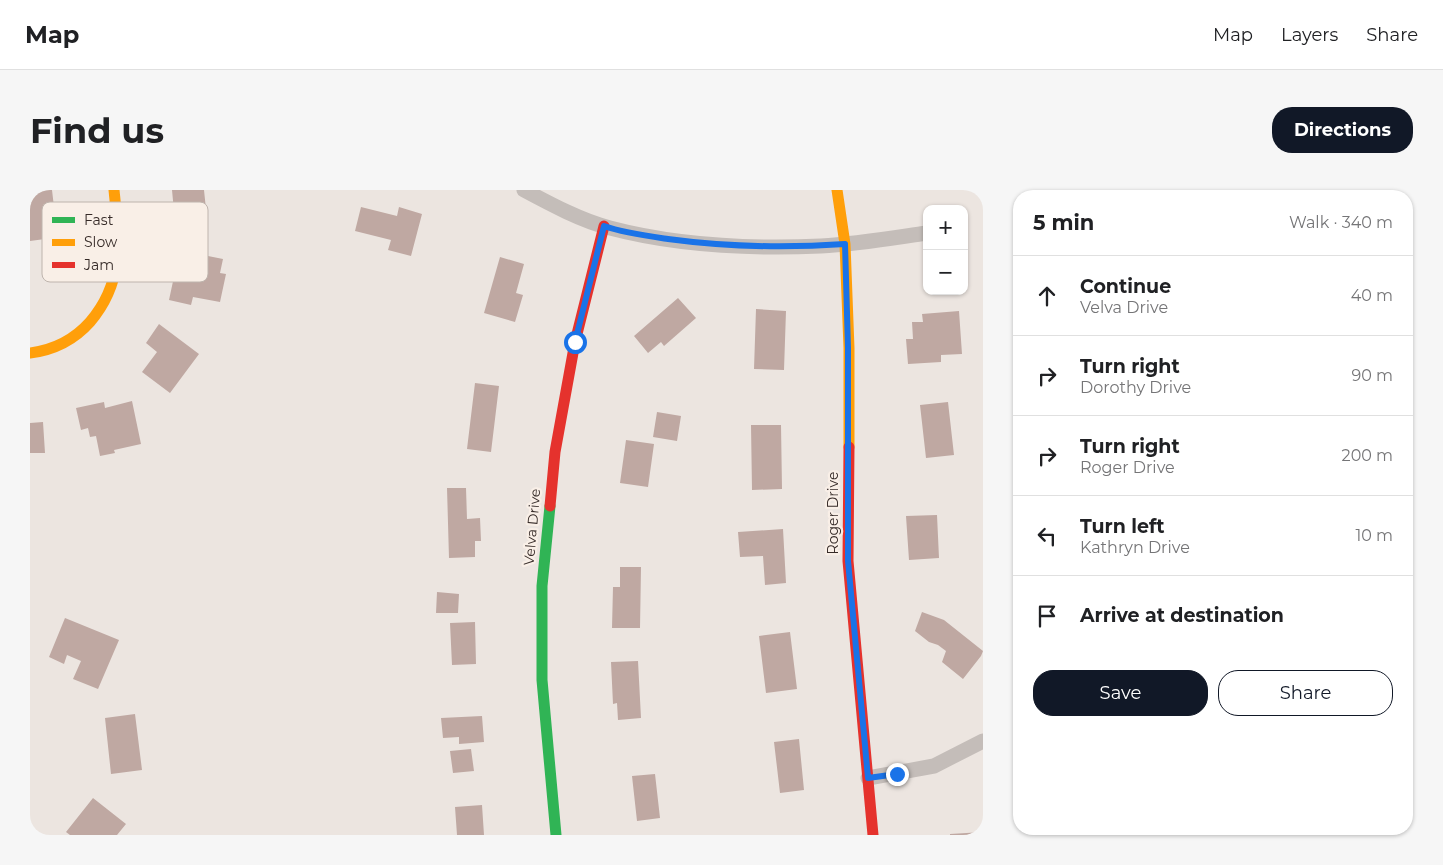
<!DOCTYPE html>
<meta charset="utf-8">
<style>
:root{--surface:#fff;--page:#f6f6f6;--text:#202124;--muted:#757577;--line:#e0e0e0;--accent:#111827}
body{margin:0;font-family:Montserrat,sans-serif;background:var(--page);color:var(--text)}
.controls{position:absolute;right:15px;top:15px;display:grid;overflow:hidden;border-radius:10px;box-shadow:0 1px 4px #0004}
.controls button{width:45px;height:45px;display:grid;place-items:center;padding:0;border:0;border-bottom:1px solid var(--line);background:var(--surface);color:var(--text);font:25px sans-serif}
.stop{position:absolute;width:15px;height:15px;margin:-11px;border:4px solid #1a73e8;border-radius:50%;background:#fff}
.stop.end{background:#1a73e8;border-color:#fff;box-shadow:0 1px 5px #0008}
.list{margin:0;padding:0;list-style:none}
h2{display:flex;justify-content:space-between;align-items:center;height:65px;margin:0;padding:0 20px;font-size:21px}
h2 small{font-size:16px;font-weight:400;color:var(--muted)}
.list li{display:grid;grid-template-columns:32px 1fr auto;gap:15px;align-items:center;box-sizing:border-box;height:80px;padding:0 20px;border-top:1px solid var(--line)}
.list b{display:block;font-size:19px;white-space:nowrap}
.list p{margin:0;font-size:16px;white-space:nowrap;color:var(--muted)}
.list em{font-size:16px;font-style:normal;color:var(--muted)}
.actions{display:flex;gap:10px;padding:15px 20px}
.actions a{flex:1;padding:11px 0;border:1px solid var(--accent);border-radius:20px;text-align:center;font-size:18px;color:var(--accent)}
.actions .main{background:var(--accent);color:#fff}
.icon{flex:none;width:28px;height:28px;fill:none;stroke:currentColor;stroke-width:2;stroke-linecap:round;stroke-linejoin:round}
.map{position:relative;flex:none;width:953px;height:645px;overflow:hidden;border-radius:20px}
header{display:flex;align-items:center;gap:30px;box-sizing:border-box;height:70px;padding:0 25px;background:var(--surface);border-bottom:1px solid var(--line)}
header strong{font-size:24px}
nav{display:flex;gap:28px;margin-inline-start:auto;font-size:18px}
.intro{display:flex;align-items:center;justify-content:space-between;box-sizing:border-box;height:120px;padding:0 30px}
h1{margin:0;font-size:35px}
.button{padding:12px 22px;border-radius:20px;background:var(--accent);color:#fff;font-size:18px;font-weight:700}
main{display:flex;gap:30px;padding:0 30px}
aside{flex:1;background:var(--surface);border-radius:20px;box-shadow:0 1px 4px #0004}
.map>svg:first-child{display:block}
</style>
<header>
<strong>Map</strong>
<nav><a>Map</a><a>Layers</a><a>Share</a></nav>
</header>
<div class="intro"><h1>Find us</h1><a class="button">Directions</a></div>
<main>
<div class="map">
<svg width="953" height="645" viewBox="0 0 953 645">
<rect width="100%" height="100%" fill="#ece5e0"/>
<path fill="#bfa8a2" d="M 0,0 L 22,0 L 24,17 L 22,17 L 23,33 L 28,33 L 30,47 L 0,51 Z
M 142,0 L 174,0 L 177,29 L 145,32 Z
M 331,17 L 367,26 L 369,17 L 392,24 L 381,66 L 358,60 L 361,50 L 325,41 Z
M 168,64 L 193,69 L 190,83 L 196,84 L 190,112 L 163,107 L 161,115 L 139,110 L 145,82 L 151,83 L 154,68 L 167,70 Z
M 470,67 L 494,74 L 486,103 L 493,105 L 485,132 L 454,123 Z
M 648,108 L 666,128 L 634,156 L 631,152 L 618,163 L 604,146 Z
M 726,119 L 756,121 L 754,180 L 724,179 Z
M 929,121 L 932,164 L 911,165 L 911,172 L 878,174 L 876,149 L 883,149 L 882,132 L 893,132 L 892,124 Z
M 129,134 L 169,164 L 140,203 L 112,182 L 127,162 L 116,153 Z
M 445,193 L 469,196 L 461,262 L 437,259 Z
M 102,211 L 111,254 L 84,260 L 85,263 L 70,266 L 66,246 L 60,247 L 58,238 L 51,240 L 46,218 L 74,212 L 75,218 Z
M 918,212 L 924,265 L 896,268 L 890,215 Z
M 627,222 L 651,226 L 647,251 L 623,247 Z
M 13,232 L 15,263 L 0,263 L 0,233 Z
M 721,235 L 751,235 L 752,299 L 722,300 Z
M 596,250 L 624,254 L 618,297 L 590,293 Z
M 417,298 L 436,298 L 437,329 L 450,328 L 451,351 L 445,351 L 445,367 L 419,368 Z
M 907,325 L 909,368 L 879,370 L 876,326 Z
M 753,339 L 756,393 L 735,395 L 733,366 L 710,367 L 708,342 Z
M 590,377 L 611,377 L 610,438 L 582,438 L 583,397 L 590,397 Z
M 407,402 L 429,404 L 428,423 L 406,423 Z
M 892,422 L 914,430 L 953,461 L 951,466 L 933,489 L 912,472 L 916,461 L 908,455 L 899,452 L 885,441 Z
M 35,428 L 89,450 L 68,499 L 43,489 L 51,471 L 37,465 L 34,474 L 19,467 Z
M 445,432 L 446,474 L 422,475 L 420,433 Z
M 760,442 L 767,499 L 736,503 L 729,446 Z
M 608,471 L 611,528 L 588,530 L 587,513 L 583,514 L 581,472 Z
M 105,524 L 112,580 L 81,584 L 75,528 Z
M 452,526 L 454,552 L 429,554 L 429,547 L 413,548 L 411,528 Z
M 769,549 L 774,600 L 750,603 L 744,552 Z
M 441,559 L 444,581 L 423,583 L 420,561 Z
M 625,584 L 630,628 L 607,631 L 602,586 Z
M 63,608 L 96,634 L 87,645 L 40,645 L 36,642 Z
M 452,615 L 454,645 L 427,645 L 425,617 Z
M 953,642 L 953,645 L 920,645 L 920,644 Z"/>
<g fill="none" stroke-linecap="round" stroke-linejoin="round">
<path stroke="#c4bdb9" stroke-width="15" d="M 494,0 C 520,14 552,31 580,38 C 648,56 722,59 791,56 C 827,54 862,48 897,43
M 838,588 L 904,576 L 953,551"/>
<path stroke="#30b455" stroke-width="11" d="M 520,316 L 512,396 L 512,490 L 526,645"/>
<path stroke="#ff9f0a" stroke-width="11" d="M 807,0 L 815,54 L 819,158 L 819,257
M 0,163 C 24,160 44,150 60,132 C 95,91 89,50 84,0"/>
<path stroke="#e5322d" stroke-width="11" d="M 819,257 L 818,371 L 843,645
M 520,316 L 525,262 L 545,152 L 574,36"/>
</g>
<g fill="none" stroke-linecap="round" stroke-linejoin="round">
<path stroke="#1a73e8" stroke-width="6" d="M 545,152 L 574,36 C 594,43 617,46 638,49 C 697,57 756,58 815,54 L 818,158 L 818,371 L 838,588 L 867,584"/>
</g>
<g text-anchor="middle" stroke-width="4.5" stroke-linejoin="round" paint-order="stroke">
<g font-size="14" fill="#352a27" stroke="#f9efe7">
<text transform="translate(803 323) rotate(-90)" y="5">Roger Drive</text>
<text transform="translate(502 337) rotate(-85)" y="5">Velva Drive</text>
</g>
</g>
<rect x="12" y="12" width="166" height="80" rx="8" fill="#f9efe7" stroke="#beb4ad" stroke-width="1"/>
<rect x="22" y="27" width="23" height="6" fill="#30b455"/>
<rect x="22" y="49" width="23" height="7" fill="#ff9f0a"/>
<rect x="22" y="72" width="23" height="6" fill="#e5322d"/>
<g font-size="14" fill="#352a27">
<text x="54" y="35">Fast</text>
<text x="54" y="57">Slow</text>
<text x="54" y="80">Jam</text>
</g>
</svg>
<div class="controls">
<button>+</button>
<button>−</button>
</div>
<div class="stop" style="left:545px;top:152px"></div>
<div class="stop end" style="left:867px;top:584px"></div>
</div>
<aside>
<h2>5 min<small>Walk · 340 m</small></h2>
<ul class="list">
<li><svg class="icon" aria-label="ahead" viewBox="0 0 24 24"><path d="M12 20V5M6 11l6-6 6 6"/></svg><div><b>Continue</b><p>Velva Drive</p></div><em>40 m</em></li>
<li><svg class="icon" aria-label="right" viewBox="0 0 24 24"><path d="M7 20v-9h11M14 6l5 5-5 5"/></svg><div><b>Turn right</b><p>Dorothy Drive</p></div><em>90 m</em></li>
<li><svg class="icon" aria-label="right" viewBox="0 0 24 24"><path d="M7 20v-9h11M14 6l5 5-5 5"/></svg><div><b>Turn right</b><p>Roger Drive</p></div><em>200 m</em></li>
<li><svg class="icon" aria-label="left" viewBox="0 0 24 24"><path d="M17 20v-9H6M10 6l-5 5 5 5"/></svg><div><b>Turn left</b><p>Kathryn Drive</p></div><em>10 m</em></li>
<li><svg class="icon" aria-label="arrive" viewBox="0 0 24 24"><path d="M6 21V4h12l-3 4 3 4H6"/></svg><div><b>Arrive at destination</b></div></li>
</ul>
<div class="actions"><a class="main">Save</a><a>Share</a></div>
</aside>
</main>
